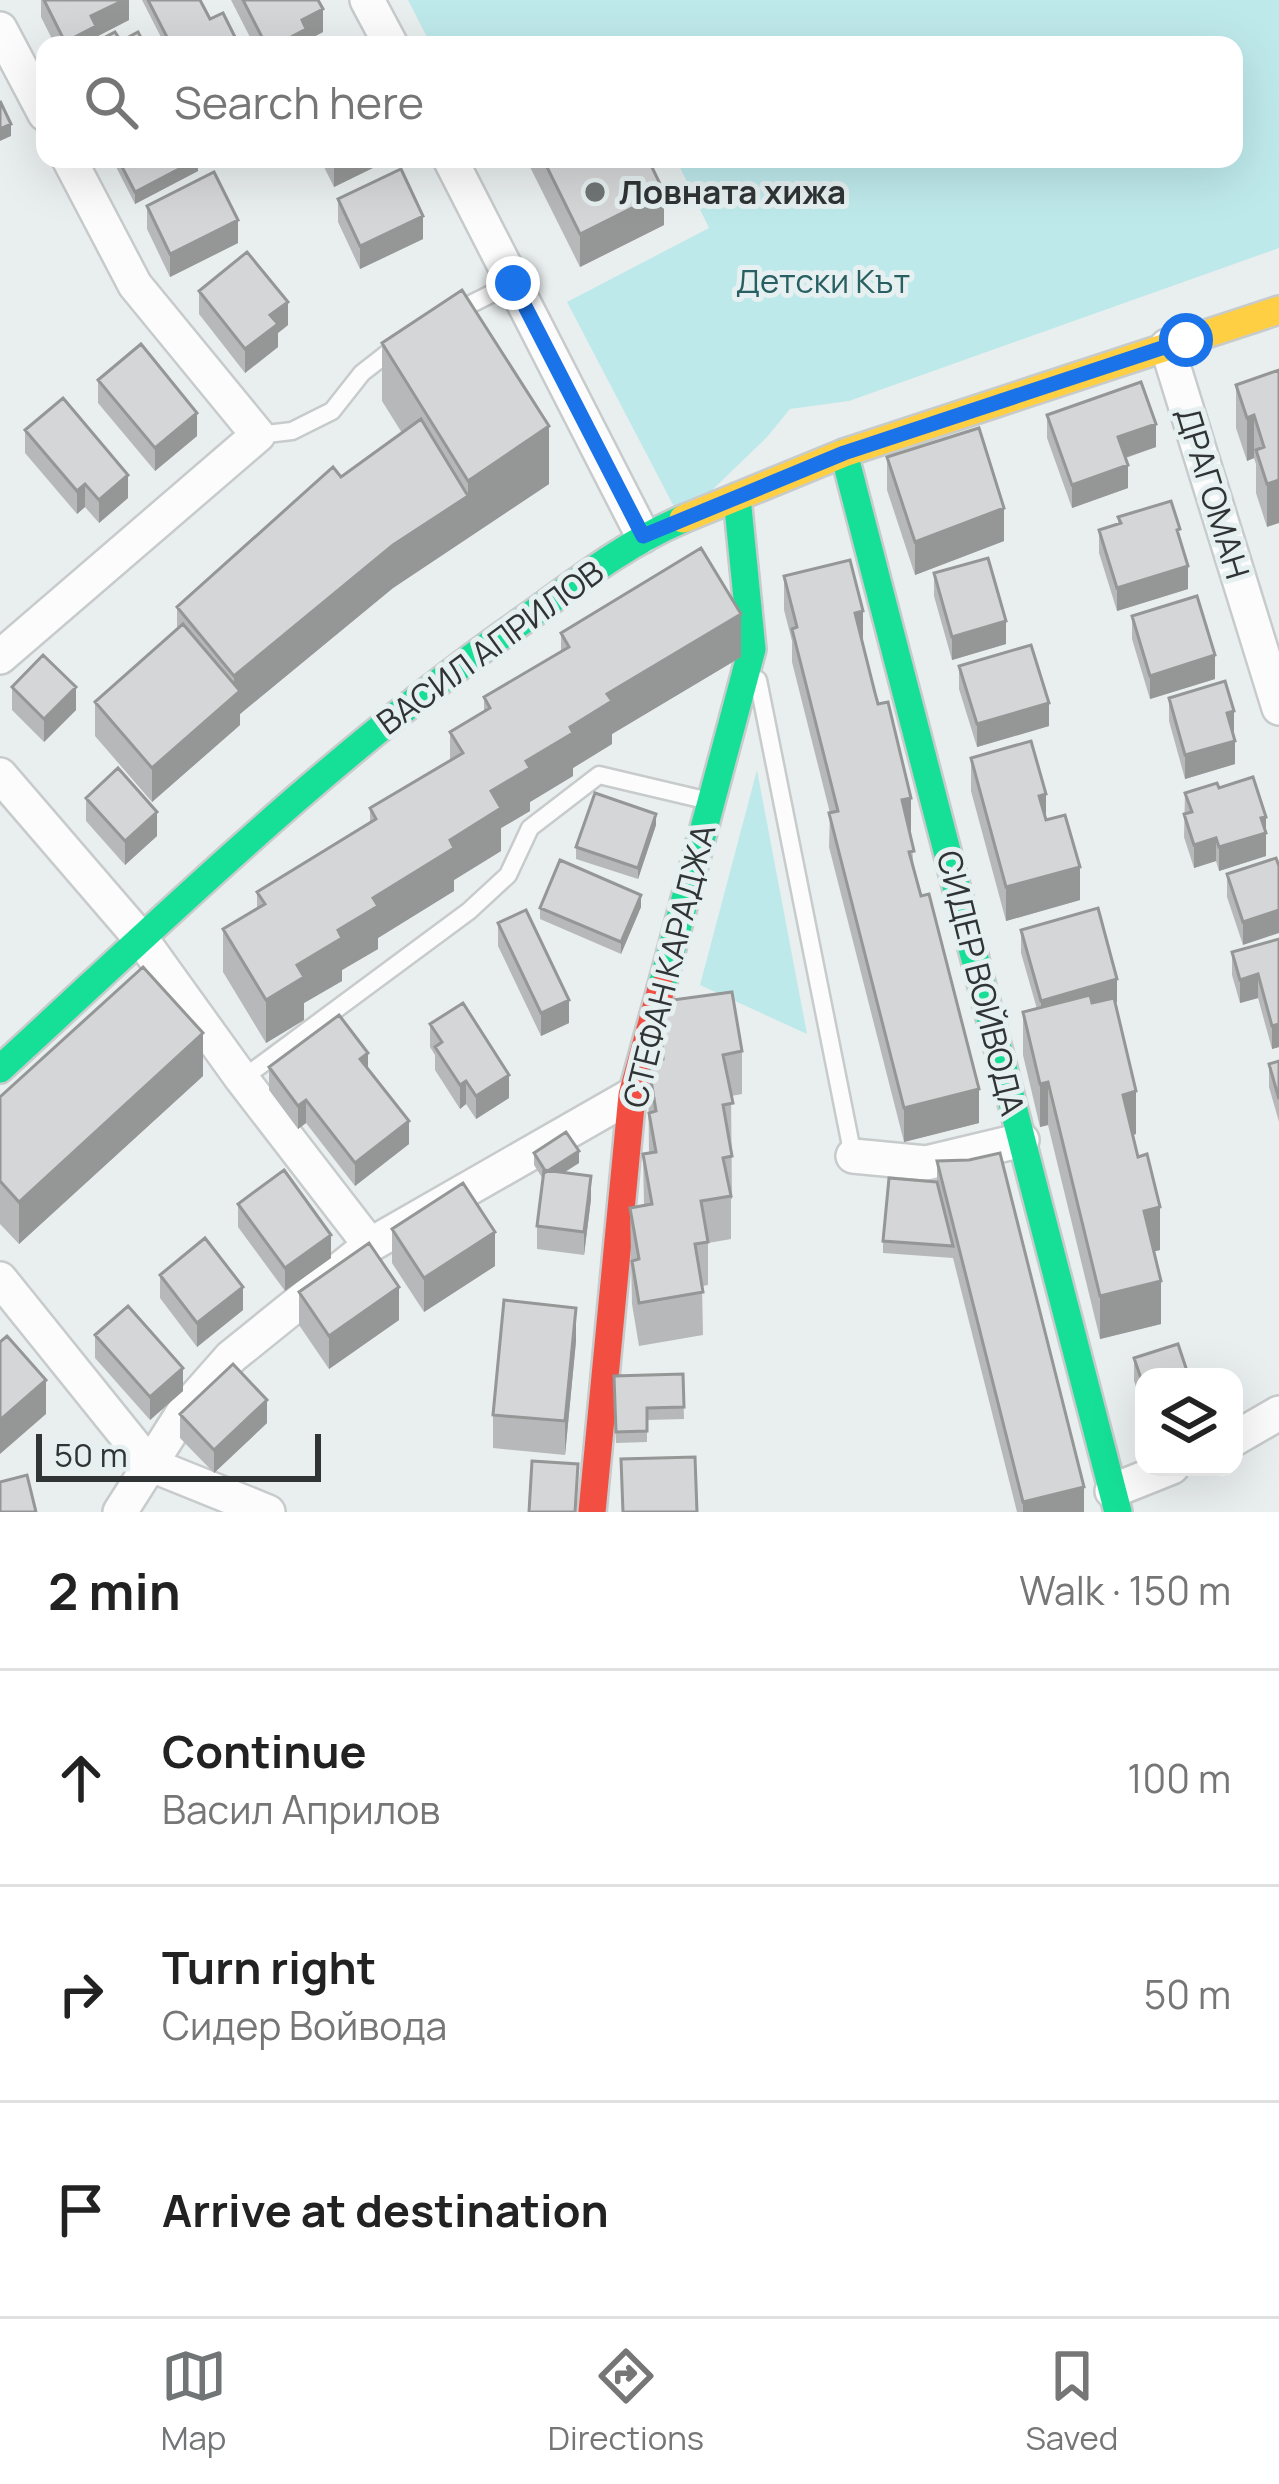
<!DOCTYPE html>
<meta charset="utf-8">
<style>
:root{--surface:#fff;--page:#f2f2f2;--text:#222;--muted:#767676;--line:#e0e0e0;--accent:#717576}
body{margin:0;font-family:Manrope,sans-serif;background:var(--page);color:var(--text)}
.controls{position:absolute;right:36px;bottom:36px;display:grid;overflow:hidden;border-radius:24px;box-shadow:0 12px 48px #0002}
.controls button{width:108px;height:108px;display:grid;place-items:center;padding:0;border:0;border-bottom:3px solid var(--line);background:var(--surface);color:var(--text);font:60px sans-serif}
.scale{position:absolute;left:36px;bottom:30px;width:285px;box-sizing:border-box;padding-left:12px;border:6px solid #303435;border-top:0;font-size:33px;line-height:42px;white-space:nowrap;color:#303435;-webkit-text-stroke:9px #e6f0f1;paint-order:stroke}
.stop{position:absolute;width:36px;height:36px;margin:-27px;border:9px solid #1a73e8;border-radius:50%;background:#fff}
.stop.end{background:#1a73e8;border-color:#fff;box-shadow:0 3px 12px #0008}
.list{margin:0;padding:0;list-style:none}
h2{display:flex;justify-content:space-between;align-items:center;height:156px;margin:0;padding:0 48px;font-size:51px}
h2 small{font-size:39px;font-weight:400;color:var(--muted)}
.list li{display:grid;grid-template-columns:78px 1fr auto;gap:36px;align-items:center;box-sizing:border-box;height:216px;padding:0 48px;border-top:3px solid var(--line)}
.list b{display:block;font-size:45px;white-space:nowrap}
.list p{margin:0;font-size:39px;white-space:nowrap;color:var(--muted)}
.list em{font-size:39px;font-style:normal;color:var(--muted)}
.icon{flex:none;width:66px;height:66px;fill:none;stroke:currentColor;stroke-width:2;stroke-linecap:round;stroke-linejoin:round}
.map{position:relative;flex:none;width:1279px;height:1512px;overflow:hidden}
.search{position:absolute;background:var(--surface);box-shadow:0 12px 48px #0002;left:36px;right:36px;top:36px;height:132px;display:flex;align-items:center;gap:30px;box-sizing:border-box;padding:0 42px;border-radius:24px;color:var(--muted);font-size:45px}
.sheet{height:804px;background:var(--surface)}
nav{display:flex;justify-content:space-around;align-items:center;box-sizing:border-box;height:168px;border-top:3px solid var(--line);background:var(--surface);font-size:33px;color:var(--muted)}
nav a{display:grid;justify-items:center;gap:6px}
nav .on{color:var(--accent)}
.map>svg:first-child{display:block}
</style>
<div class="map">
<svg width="1279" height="1512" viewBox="0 0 1279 1512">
<rect width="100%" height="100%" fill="#e9eeee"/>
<path fill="#bee9eb" d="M 408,0 L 1279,0 L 1279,248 L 849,401 L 790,409 L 767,437 L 681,520 L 567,302 L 709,228 L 676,159 L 1234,159 L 1234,45 L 431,45 Z
M 757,770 L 807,1034 L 700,985 Z"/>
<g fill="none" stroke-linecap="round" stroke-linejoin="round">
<defs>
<path id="lane" d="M 451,314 L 513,283
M 258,435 L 292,431 L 332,411 L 362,373 L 398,345
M 758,680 L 853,1156
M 242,1079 L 469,911 L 508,875 L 530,828 L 599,775 L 709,801"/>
<path id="street" d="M 367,0 L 391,45
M 0,29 L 45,114
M 450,159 L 643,536
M 1167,346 L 1279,708
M 0,657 L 258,435 L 135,285 L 69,159
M 0,775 L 142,940 L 242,1079 L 370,1245
M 853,1156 L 926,1163 L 1022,1140
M 0,1279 L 149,1464 L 268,1512
M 1234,1439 L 1279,1413
M 1112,1491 L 1172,1467
M 120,1512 L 186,1408 L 231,1357 L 370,1245 L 632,1095"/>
<path id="fast" d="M 844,453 L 1118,1512
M 661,989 L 752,649 L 737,497
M 0,1069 C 169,914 333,753 521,622 C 573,585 624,544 683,519"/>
<path id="slow" d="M 683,519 L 844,453 L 1279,310"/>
<path id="jam" d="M 592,1512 L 632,1095 L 661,989"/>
</defs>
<use href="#lane" stroke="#c7cbcb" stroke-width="21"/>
<use href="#street" stroke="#c7cbcb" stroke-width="38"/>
<use href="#fast" stroke="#c7cbcb" stroke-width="32"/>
<use href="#slow" stroke="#c7cbcb" stroke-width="32"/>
<use href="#jam" stroke="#c7cbcb" stroke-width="32"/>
<use href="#lane" stroke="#fcfcfc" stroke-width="16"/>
<use href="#street" stroke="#fcfcfc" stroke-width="33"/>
<use href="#fast" stroke="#16e098" stroke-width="27"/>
<use href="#slow" stroke="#ffcf43" stroke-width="27"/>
<use href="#jam" stroke="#f24e42" stroke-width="27"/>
</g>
<path fill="#b7b8b9" d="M 41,0 L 129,0 L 129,20 L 96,37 L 96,42 L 121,41 L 145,45 L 55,45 L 41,17 Z
M 142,0 L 200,0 L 210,19 L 239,45 L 165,45 Z
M 231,0 L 318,0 L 323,32 L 306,41 L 306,45 L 254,45 Z
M 112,159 L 198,159 L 198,171 L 135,204 Z
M 320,159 L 381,159 L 381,164 L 334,187 Z
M 526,159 L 648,159 L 664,225 L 580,267 Z
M 338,199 L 423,239 L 360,269 L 338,222 Z
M 147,206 L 238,243 L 170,277 L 147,229 Z
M 199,291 L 288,325 L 278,333 L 278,347 L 245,373 L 199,314 Z
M 382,343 L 549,484 L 393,588 L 240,714 L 240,725 L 152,802 L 95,736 L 95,702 L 177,630 L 177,607 L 341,477 L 402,433 L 382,401 Z
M 1277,372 L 1267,527 L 1256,493 L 1256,464 L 1254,458 L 1247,461 L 1236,428 L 1236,385 Z
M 98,380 L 197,436 L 155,471 L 98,403 Z
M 1047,415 L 1156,447 L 1126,458 L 1128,488 L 1072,508 L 1047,438 Z
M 25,430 L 128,498 L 99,523 L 85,507 L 77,514 L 25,453 Z
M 887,457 L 1004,541 L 915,575 L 887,490 Z
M 1118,517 L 1180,540 L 1188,589 L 1117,611 L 1099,553 L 1099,530 L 1118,524 Z
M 934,573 L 1006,644 L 952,660 L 934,596 Z
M 784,576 L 863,643 L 911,832 L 914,873 L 979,1123 L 904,1142 L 829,847 L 830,813 L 792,662 L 792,641 L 784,610 Z
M 1132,616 L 1215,679 L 1150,699 L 1132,639 Z
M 561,633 L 741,657 L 612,734 L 612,744 L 573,768 L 573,776 L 530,802 L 530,811 L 501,828 L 501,851 L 454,880 L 454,891 L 378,938 L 378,949 L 342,970 L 342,981 L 304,1003 L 304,1020 L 266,1043 L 223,972 L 223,929 L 257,908 L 257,892 L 370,823 L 370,808 L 450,761 L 450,732 L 484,711 L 484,697 L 561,651 Z
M 959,666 L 1049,726 L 977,747 L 959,689 Z
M 12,687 L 76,710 L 44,742 L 12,710 Z
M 1169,698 L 1234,734 L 1235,764 L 1185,779 L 1169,721 Z
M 971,758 L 1080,900 L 1006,921 L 971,791 Z
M 1219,788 L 1266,817 L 1266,856 L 1219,871 L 1216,861 L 1194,868 L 1184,837 L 1185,793 Z
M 86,798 L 157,836 L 125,865 L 86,821 Z
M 656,825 L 638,879 L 576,859 L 576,847 Z
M 1276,858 L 1243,945 L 1227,897 L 1227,874 Z
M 641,907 L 621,954 L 540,919 L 540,908 Z
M 498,923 L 569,1023 L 541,1036 L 498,946 Z
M 1021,930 L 1117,1002 L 1115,1003 L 1136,1134 L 1132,1135 L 1160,1250 L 1154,1251 L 1161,1324 L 1100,1339 L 1048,1125 L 1040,1127 L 1023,1055 L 1023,1012 L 1037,1009 L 1021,953 Z
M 1279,939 L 1279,1047 L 1272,1049 L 1258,998 L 1240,1003 L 1232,975 L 1232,952 Z
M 658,1002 L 742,1051 L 742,1094 L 731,1096 L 732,1199 L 731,1199 L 731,1239 L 708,1243 L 708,1285 L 702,1286 L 703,1335 L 639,1346 L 632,1304 L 630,1208 L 644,1205 L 643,1154 L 649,1153 L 648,1062 L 659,1060 Z
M 430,1024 L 509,1098 L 476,1119 L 466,1104 L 460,1109 L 435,1070 L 435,1055 L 430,1047 Z
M 1279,1061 L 1279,1122 L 1269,1087 L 1269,1064 Z
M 269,1067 L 368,1069 L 409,1144 L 355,1186 L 306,1123 L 298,1129 L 269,1090 Z
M 203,1076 L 19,1244 L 0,1224 L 0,1097 Z
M 534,1153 L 579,1163 L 563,1173 L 591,1199 L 584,1255 L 537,1249 L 537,1226 L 543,1179 L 534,1165 Z
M 937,1161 L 1084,1512 L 1017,1512 L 953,1258 L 883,1253 L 883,1241 L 937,1182 Z
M 238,1204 L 331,1258 L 285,1291 L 238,1227 Z
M 392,1229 L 495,1266 L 424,1312 L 392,1263 Z
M 160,1275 L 243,1310 L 197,1347 L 160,1298 Z
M 299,1292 L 399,1320 L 329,1369 L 299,1325 Z
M 95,1335 L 183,1391 L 150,1420 L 95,1358 Z
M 576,1341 L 565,1455 L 493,1448 L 493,1415 Z
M 1134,1358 L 1144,1377 L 1144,1410 L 1134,1381 Z
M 683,1374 L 684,1419 L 647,1420 L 647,1442 L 616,1443 L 614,1376 Z
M 180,1414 L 267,1423 L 214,1473 L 180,1438 Z"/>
<path fill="#959696" d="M 124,0 L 129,0 L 129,20 L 96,37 L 96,45 L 65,45 L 65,42 L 91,16 Z
M 323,9 L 323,32 L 306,41 L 306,45 L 276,45 L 302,20 Z
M 11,124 L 11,136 L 0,141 L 0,129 Z
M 198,159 L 198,171 L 135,204 L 135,192 Z
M 344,159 L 381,159 L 381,164 L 334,187 L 334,164 Z
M 664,192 L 664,225 L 580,267 L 580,234 Z
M 423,216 L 423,239 L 360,269 L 360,246 Z
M 238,220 L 238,243 L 170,277 L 170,254 Z
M 288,302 L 288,325 L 278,333 L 278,347 L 245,373 L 245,349 L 270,315 Z
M 197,413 L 197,436 L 155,471 L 155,448 Z
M 1254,415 L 1254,458 L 1247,461 L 1247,418 Z
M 1156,424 L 1156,447 L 1118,460 L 1118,437 Z
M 549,426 L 549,484 L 393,588 L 240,714 L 240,725 L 152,802 L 152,768 L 234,696 L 234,676 L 393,545 L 468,496 L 468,481 Z
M 1128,465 L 1128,488 L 1072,508 L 1072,485 Z
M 128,475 L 128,498 L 99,523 L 99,500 Z
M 1279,480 L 1279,523 L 1267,527 L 1267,484 Z
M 85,484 L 85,507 L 77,514 L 77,491 Z
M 1004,508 L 1004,541 L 915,575 L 915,542 Z
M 1188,566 L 1188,589 L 1117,611 L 1117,588 Z
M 863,611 L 863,645 L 855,613 Z
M 741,614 L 741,657 L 612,734 L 612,744 L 573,768 L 573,776 L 530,802 L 530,811 L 501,828 L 501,851 L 454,880 L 454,891 L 378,938 L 378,949 L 342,970 L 342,981 L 304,1003 L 304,1020 L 266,1043 L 266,1000 L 297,965 L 373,898 L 450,840 L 491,791 L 570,727 L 607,694 Z
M 1006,621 L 1006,644 L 952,660 L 952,637 Z
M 1215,655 L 1215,679 L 1150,699 L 1150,676 Z
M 76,687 L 76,710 L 44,742 L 44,719 Z
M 1049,703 L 1049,726 L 977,747 L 977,724 Z
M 1234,711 L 1234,734 L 1227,736 L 1227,713 Z
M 1235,741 L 1235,764 L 1185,779 L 1185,755 Z
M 1046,794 L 1046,828 L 1039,796 Z
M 911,798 L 911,832 L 902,834 L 902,800 Z
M 157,812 L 157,836 L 125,865 L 125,841 Z
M 656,814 L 656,825 L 638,879 L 638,868 Z
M 1266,817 L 1266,856 L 1219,871 L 1219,847 Z
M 1216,838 L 1216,861 L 1194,868 L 1194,845 Z
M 1080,867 L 1080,900 L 1006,921 L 1006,887 Z
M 641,895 L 641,907 L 621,954 L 621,942 Z
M 1279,910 L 1279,933 L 1243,945 L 1243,922 Z
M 1258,974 L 1258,998 L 1240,1003 L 1240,980 Z
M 1117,979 L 1117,1002 L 1041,1024 L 1041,1001 Z
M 569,1000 L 569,1023 L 541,1036 L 541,1013 Z
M 1279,1024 L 1279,1047 L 1272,1049 L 1272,1026 Z
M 203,1033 L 203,1076 L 19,1244 L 19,1202 Z
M 368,1053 L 368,1076 L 360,1059 Z
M 509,1075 L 509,1098 L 476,1119 L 476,1096 Z
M 466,1081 L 466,1104 L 460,1109 L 460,1085 Z
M 1048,1082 L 1048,1125 L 1040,1127 L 1040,1084 Z
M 979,1089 L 979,1123 L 904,1142 L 904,1108 Z
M 1136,1091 L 1136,1134 L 1123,1138 L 1123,1095 Z
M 306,1100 L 306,1123 L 298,1129 L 298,1106 Z
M 409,1121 L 409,1144 L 355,1186 L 355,1163 Z
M 579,1151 L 579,1163 L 546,1184 L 546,1172 Z
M 591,1176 L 591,1199 L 584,1255 L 584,1232 Z
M 1160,1207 L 1160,1250 L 1144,1254 L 1144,1211 Z
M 495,1232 L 495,1266 L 424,1312 L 424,1278 Z
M 331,1235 L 331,1258 L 285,1291 L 285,1268 Z
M 1161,1281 L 1161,1324 L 1100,1339 L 1100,1296 Z
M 243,1287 L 243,1310 L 197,1347 L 197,1323 Z
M 399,1287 L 399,1320 L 329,1369 L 329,1336 Z
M 576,1308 L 576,1341 L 565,1455 L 565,1421 Z
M 183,1368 L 183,1391 L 150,1420 L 150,1397 Z
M 46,1380 L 46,1414 L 0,1454 L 0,1420 Z
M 267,1400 L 267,1423 L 214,1473 L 214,1450 Z
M 1084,1487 L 1084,1512 L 1023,1512 L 1023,1502 Z"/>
<path fill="#d5d6d7" stroke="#959696" stroke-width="3" d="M 44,0 L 124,0 L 91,16 L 96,26 L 65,42 Z
M 148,0 L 200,0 L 210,19 L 223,13 L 239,45 L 171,45 Z
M 243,0 L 318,0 L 323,9 L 302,20 L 306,29 L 276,45 L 266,45 Z
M 115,32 L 121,41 L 138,32 L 145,45 L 98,45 L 96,42 Z
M 0,101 L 11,124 L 0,129 Z
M 118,159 L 198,159 L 135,192 Z
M 543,159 L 648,159 L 664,192 L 580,234 Z
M 401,169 L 423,216 L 360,246 L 338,199 Z
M 214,172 L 238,220 L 170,254 L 147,206 Z
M 247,252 L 288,302 L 270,315 L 278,324 L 245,349 L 199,291 Z
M 462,290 L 549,426 L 468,481 L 382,343 Z
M 141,344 L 197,413 L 155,448 L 98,380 Z
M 1279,370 L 1279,480 L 1267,484 L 1256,450 L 1264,447 L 1254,415 L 1247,418 L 1236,385 Z
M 1141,382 L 1156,424 L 1118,437 L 1128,465 L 1072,485 L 1047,415 Z
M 63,398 L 128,475 L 99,500 L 85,484 L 77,491 L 25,430 Z
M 421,419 L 468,496 L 393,545 L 234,676 L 177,607 L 333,467 L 341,477 Z
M 979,428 L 1004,508 L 915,542 L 887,457 Z
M 1171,501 L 1180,529 L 1177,530 L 1188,566 L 1117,588 L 1099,530 L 1121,523 L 1118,517 Z
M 701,548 L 741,614 L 607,694 L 612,701 L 570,727 L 573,733 L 526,761 L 530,768 L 491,791 L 501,808 L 450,840 L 454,848 L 373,898 L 378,906 L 338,930 L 342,938 L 297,965 L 304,977 L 266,1000 L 223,929 L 265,904 L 257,892 L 376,819 L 370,808 L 463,753 L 450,732 L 490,708 L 484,697 L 569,647 L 561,633 Z
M 988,558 L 1006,621 L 952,637 L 934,573 Z
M 850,560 L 863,611 L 855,613 L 875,693 L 878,704 L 888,702 L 911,798 L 902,800 L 914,851 L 909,852 L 921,896 L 929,894 L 979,1089 L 904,1108 L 829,813 L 838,811 L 792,629 L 797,627 L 784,576 Z
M 1197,596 L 1215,655 L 1150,676 L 1132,616 Z
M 183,624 L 240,691 L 152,768 L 95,702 Z
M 1031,645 L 1049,703 L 977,724 L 959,666 Z
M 43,655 L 76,687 L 44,719 L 12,687 Z
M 1225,681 L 1234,711 L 1227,713 L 1235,741 L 1185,755 L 1169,698 Z
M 1031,741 L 1046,794 L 1039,796 L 1046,820 L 1065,815 L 1080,867 L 1006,887 L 971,758 Z
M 118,768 L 157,812 L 125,841 L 86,798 Z
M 1253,777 L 1266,817 L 1261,818 L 1266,833 L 1219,847 L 1216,838 L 1194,845 L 1184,814 L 1192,812 L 1185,793 L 1217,783 L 1219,788 Z
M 595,793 L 656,814 L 638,868 L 576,847 Z
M 1276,858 L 1279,866 L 1279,910 L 1243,922 L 1227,874 Z
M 560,860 L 641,895 L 621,942 L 540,908 Z
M 1098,908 L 1117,979 L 1041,1001 L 1021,930 Z
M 526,910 L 569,1000 L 541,1013 L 498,923 Z
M 1279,939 L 1279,1024 L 1272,1026 L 1258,974 L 1240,980 L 1232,952 Z
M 143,967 L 203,1033 L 19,1202 L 0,1181 L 0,1097 Z
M 732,992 L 742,1051 L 723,1055 L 733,1103 L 723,1105 L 732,1156 L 723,1158 L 731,1196 L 701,1201 L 708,1242 L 695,1244 L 703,1292 L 639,1303 L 632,1261 L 639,1259 L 630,1208 L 652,1204 L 643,1154 L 656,1152 L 649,1113 L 656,1111 L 648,1062 L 663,1059 L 658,1002 Z
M 1090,995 L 1092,1003 L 1114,998 L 1136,1091 L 1123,1095 L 1138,1157 L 1147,1154 L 1160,1207 L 1144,1211 L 1161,1281 L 1100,1296 L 1048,1082 L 1040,1084 L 1023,1012 Z
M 463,1003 L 509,1075 L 476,1096 L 466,1081 L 460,1085 L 435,1047 L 442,1042 L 430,1024 Z
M 339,1015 L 368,1053 L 360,1059 L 409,1121 L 355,1163 L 306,1100 L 298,1106 L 269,1067 Z
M 1279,1061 L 1279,1099 L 1269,1064 Z
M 566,1132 L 579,1151 L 546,1172 L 534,1153 Z
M 1000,1153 L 1084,1487 L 1023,1502 L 937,1161 L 969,1160 Z
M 284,1170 L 331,1235 L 285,1268 L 238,1204 Z
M 544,1170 L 591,1176 L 584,1232 L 537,1226 Z
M 889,1178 L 937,1182 L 953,1246 L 883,1241 Z
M 463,1183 L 495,1232 L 424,1278 L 392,1229 Z
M 205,1238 L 243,1287 L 197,1323 L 160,1275 Z
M 369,1243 L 399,1287 L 329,1336 L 299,1292 Z
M 504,1300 L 576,1308 L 565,1421 L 493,1415 Z
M 128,1306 L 183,1368 L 150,1397 L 95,1335 Z
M 7,1336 L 46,1380 L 0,1420 L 0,1342 Z
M 1178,1344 L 1189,1377 L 1144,1377 L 1144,1387 L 1134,1358 Z
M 233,1364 L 267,1400 L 214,1450 L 180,1414 Z
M 683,1374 L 684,1407 L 647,1408 L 647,1431 L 616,1432 L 614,1376 Z
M 695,1457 L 697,1512 L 623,1512 L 621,1459 Z
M 532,1461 L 578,1464 L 575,1512 L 529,1512 Z
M 27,1475 L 36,1512 L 0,1512 L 0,1482 Z"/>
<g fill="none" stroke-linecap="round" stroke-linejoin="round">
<path stroke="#1a73e8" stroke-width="15" d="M 513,283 L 643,536 L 844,453 L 1186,340"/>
</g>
<circle fill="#717576" stroke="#e6f0f1" stroke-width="4.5" cx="595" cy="192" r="12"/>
<g text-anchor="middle" stroke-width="10" stroke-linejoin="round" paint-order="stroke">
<g font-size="33" font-weight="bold" fill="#303435" stroke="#e6f0f1" text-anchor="start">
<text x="619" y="204">Ловната хижа</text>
</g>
<g font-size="33" fill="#285f62" stroke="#e6f0f1">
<text x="823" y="293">Детски Кът</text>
</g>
<g font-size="33" fill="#303435" stroke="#e6f0f1">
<text transform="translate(1213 493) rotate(73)" y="12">ДРАГОМАН</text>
<text transform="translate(490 647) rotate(-36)" y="12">ВАСИЛ АПРИЛОВ</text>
<text transform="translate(669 966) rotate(-76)" y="12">СТЕФАН КАРАДЖА</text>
<text transform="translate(981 983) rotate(76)" y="12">СИДЕР ВОЙВОДА</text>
</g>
</g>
</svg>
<div class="controls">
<button><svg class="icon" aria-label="layers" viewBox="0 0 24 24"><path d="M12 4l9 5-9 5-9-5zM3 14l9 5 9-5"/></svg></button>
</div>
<div class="scale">50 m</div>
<div class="stop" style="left:1186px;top:340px"></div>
<div class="stop end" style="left:513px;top:283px"></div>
<div class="search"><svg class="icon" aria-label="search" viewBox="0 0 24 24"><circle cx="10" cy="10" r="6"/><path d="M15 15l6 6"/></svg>Search here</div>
</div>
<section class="sheet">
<h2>2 min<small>Walk · 150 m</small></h2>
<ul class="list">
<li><svg class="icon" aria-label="ahead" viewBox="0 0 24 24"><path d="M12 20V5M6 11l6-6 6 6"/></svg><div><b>Continue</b><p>Васил Априлов</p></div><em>100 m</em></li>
<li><svg class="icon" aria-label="right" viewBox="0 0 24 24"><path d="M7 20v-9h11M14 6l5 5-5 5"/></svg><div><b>Turn right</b><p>Сидер Войвода</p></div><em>50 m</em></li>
<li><svg class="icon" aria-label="arrive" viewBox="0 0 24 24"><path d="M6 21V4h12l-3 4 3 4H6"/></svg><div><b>Arrive at destination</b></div></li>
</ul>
</section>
<nav>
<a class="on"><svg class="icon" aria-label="map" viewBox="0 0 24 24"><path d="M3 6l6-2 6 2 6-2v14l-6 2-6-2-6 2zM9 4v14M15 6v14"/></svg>Map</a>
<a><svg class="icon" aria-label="directions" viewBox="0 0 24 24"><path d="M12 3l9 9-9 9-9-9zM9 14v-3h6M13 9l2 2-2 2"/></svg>Directions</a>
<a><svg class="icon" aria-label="saved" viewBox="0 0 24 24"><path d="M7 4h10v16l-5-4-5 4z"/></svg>Saved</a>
</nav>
